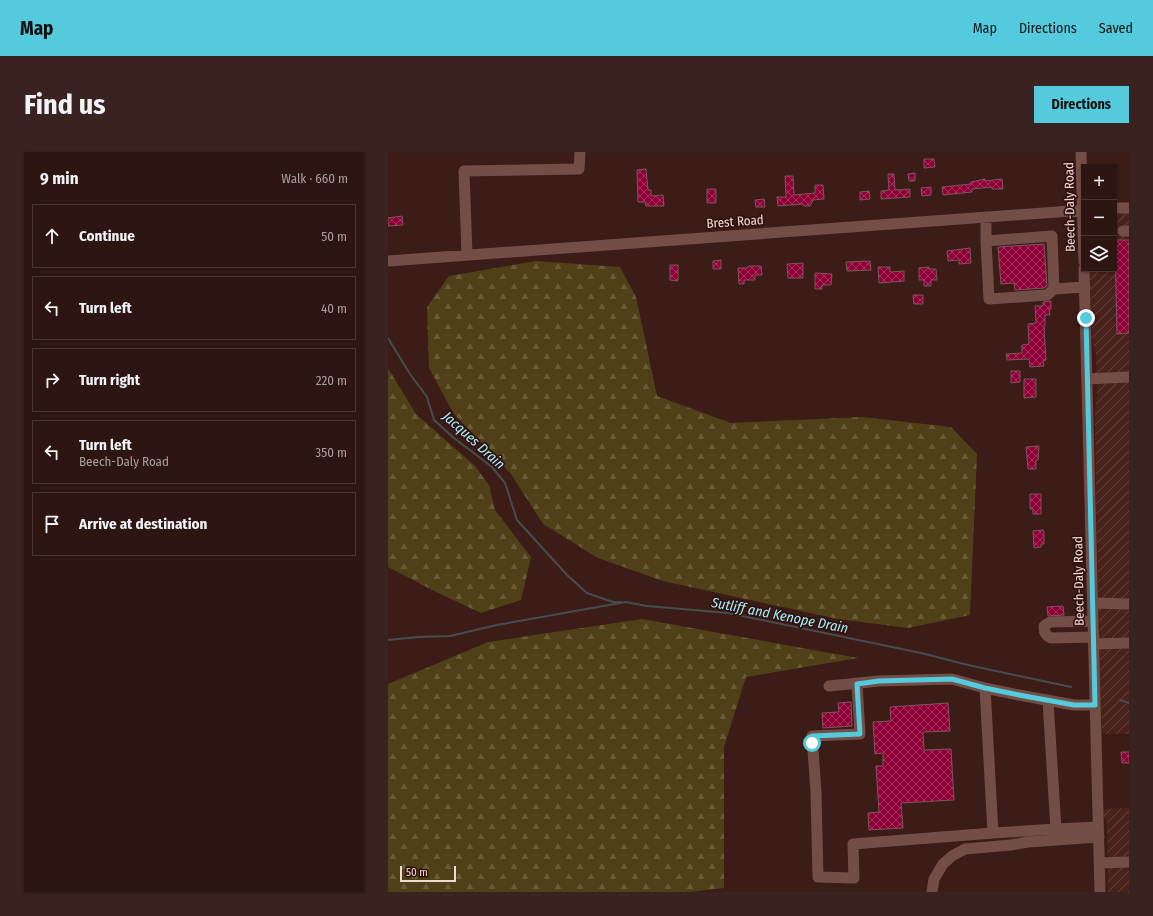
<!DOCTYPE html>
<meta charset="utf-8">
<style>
:root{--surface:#2d1511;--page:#39221f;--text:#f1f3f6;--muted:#a79f9f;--line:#483431;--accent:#54cadd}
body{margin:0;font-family:"Fira Sans Condensed",sans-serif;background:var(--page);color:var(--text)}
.controls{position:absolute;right:12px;top:12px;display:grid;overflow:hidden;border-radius:0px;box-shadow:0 1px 3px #0004}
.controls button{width:36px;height:36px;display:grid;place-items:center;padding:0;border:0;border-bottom:1px solid var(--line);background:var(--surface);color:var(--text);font:20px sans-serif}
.scale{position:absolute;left:12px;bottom:10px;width:56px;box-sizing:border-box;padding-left:4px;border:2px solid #f0d9d5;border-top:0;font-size:11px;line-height:14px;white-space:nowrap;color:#f0d9d5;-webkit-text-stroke:3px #31120e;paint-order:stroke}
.stop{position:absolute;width:12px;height:12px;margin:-9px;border:3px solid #54cadd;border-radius:50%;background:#fff}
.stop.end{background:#54cadd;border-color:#fff;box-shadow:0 1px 4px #0008}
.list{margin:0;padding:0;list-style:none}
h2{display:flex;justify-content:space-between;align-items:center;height:52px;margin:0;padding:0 16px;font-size:17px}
h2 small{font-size:13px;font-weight:400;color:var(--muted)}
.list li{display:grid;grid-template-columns:26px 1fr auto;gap:12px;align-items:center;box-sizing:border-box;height:64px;margin:0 8px 8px;padding:0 8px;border:1px solid var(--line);border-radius:0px}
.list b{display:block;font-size:15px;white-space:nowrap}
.list p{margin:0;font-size:13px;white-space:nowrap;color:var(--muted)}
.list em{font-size:13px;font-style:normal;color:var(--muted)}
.icon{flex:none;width:22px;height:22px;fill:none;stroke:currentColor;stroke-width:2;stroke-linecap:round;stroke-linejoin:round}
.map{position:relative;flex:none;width:741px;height:740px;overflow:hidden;border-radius:0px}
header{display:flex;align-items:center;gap:24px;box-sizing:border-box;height:56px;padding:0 20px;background:var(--accent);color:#111}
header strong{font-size:19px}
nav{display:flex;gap:22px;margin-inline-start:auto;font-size:14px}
.intro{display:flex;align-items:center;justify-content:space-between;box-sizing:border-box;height:96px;padding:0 24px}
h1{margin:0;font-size:28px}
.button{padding:10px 18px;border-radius:0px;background:var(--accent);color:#111;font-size:14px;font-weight:700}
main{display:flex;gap:24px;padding:0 24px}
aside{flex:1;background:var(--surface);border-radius:0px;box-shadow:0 1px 3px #0004}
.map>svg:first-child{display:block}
</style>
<header>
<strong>Map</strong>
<nav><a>Map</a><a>Directions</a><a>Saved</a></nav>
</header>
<div class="intro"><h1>Find us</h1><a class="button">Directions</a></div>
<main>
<aside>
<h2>9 min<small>Walk · 660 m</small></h2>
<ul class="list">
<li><svg class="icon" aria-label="ahead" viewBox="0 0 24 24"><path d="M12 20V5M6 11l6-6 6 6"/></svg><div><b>Continue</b></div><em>50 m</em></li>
<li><svg class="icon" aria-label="left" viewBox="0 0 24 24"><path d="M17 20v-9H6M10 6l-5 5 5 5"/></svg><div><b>Turn left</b></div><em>40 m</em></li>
<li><svg class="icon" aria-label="right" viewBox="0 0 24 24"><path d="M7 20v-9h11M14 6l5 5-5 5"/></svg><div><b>Turn right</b></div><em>220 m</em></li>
<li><svg class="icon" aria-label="left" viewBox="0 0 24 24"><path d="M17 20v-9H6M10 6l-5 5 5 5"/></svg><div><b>Turn left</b><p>Beech-Daly Road</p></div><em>350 m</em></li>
<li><svg class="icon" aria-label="arrive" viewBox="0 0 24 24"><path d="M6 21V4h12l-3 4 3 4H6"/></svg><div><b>Arrive at destination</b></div></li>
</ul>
</aside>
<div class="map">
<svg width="741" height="740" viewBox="0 0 741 740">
<defs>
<pattern id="industrial-furrows" width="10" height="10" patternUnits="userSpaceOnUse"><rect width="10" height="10" fill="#4a221c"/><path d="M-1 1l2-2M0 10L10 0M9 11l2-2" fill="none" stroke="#64423c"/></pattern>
<pattern id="forest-firs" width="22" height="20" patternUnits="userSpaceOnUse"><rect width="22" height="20" fill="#4f4017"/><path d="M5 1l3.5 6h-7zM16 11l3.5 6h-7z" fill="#695b38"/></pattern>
<pattern id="building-cross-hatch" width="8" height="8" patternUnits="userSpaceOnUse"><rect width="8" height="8" fill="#8e0036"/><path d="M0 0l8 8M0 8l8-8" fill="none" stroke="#a4315c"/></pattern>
</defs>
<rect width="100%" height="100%" fill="#3c1c17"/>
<path fill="url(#industrial-furrows)" d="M 741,60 L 741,582 L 714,582 L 708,348 L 707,263 L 709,241 L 708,203 L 704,185 L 702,117 L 726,117 L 726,61 Z
M 741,656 L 741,740 L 720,740 L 719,671 L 716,666 L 716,657 Z"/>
<path fill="url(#forest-firs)" d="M 148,109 L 232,115 L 248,145 L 269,244 L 343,271 L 474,265 L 563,275 L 589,302 L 582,463 L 520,476 L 450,467 L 275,429 L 210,406 L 155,372 L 123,322 L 66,262 L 41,216 L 39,155 L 61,124 Z
M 0,216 L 28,262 L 87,314 L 101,333 L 107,358 L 143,405 L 133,448 L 93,461 L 48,440 L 0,415 Z
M 254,467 L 470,506 L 358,525 L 336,595 L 336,736 L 301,740 L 0,740 L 0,532 L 100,490 Z"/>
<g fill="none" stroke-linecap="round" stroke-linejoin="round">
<path stroke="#484c4e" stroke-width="2" d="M 0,186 L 22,222 L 39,245 L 46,268 L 66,286 L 104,315 L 117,331 L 129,368 L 179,423 L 199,441 L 225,450 L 233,450
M 0,488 L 30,485 L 62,484 L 109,473 L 238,450 L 259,454 L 340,461 L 533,501 L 580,513 L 683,535
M 732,548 L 741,551"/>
</g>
<path fill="url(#building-cross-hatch)" stroke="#7d565c" d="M 536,7 L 546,7 L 547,15 L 536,16 Z
M 258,17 L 260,38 L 263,38 L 263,44 L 275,43 L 276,54 L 258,54 L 257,50 L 250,50 L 249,18 Z
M 527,21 L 527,29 L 521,29 L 520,22 Z
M 500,22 L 506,22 L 507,38 L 522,37 L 522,45 L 493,47 L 493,39 L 501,38 Z
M 397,24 L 405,24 L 406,43 L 427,41 L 427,33 L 435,33 L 436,47 L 425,48 L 422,54 L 416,54 L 415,52 L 390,54 L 389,45 L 398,45 Z
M 597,27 L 597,29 L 614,27 L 615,37 L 604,37 L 604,35 L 584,37 L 584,40 L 555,43 L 554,35 L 583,32 L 583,30 Z
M 543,35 L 543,43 L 534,44 L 533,36 Z
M 319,37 L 328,37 L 328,51 L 319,51 Z
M 481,39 L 482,47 L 472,48 L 472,40 Z
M 376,47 L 377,55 L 368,55 L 367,48 Z
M 14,64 L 15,73 L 0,74 L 0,66 Z
M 727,88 L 741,88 L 741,181 L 729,182 Z
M 656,92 L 659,134 L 656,136 L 627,138 L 626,131 L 613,132 L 610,95 Z
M 582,96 L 583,111 L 571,112 L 571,108 L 560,109 L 559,99 Z
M 333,108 L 333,117 L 325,117 L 325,109 Z
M 482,109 L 483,118 L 459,119 L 458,110 Z
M 415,111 L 415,126 L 400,126 L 399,112 Z
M 282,113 L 290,113 L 290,129 L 282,128 Z
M 360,114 L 373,114 L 374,123 L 367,123 L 367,128 L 356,128 L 356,132 L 351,132 L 350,116 L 360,116 Z
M 490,115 L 502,115 L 502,120 L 516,119 L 516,129 L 491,131 Z
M 541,115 L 541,117 L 548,117 L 549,128 L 543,128 L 543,134 L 536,134 L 536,128 L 531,128 L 531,116 Z
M 427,121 L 444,122 L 443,133 L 434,133 L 434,137 L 427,137 Z
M 525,143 L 535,143 L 535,152 L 526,152 Z
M 663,149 L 663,157 L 661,157 L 662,163 L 657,163 L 657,174 L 656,174 L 658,208 L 655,209 L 656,214 L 642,215 L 641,207 L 619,208 L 618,202 L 634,201 L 634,193 L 641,192 L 640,172 L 648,171 L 647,154 L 655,154 L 655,150 Z
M 623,219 L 632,219 L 632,230 L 623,231 Z
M 636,227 L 648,227 L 648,245 L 636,246 Z
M 651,294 L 650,308 L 648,308 L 648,317 L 640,317 L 638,295 Z
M 642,342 L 653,342 L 653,362 L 645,362 L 645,357 L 642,357 Z
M 655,378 L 656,380 L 656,392 L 653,392 L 653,395 L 646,396 L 645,379 Z
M 675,454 L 676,463 L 660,464 L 659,455 Z
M 463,550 L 464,574 L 435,576 L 434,561 L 451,560 L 450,551 Z
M 560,551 L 562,579 L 535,580 L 536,598 L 563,597 L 566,648 L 513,651 L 515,676 L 481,678 L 480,661 L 491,660 L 488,614 L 495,614 L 495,601 L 487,602 L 485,570 L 503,569 L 502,555 Z
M 733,600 L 741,600 L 741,611 L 734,611 Z"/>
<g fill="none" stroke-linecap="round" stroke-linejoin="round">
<path stroke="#724e47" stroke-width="11" d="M 693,0 L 696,110
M 726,56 L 741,56
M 598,65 L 598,89 L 664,84 L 666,137 L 697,135
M 735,79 L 741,79
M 598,89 L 601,147 L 659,143 L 666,137
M 79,103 L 76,19 L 191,17 L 192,0
M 0,109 L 696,58
M 696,117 L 712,740
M 699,227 L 741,225
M 705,451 L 741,452
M 705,469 L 662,470 L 656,474 C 656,480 657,483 663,486 L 706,485
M 706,492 L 741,491
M 469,532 L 472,582 L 424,584 L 428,640 L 430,725 L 466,726 L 465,692 L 605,681
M 441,534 L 491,529 L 564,527 L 597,536 L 631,543 L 686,553 L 707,553
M 597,536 L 605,681 L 668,677
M 660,549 L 668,677 L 710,675
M 711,711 L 741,710
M 544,740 L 546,727 L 555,712 L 564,704 L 577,697 L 623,693 L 640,690 L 711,685"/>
</g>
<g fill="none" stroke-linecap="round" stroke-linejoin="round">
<path stroke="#54cadd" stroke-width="5" d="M 424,591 L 424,584 L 472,582 L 469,532 L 491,529 L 564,527 L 597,536 L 631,543 L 686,553 L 707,553 L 698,166"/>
</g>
<g text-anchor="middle" stroke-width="3.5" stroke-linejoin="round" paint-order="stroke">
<g font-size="13" fill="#f0d9d5" stroke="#31120e">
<text transform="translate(681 55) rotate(-91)" y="5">Beech-Daly Road</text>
<text transform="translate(347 69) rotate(-4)" y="5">Brest Road</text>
<text transform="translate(690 429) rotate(-91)" y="5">Beech-Daly Road</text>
</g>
<g font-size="14" font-style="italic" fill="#a3f0fe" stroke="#31120e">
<text transform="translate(86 288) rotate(42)" y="5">Jacques Drain</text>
<text transform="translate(392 463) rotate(11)" y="5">Sutliff and Kenope Drain</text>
</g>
</g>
</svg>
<div class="controls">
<button>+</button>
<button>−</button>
<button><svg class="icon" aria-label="layers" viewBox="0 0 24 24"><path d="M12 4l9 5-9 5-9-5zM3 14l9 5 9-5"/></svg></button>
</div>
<div class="scale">50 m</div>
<div class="stop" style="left:424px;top:591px"></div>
<div class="stop end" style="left:698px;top:166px"></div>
</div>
</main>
